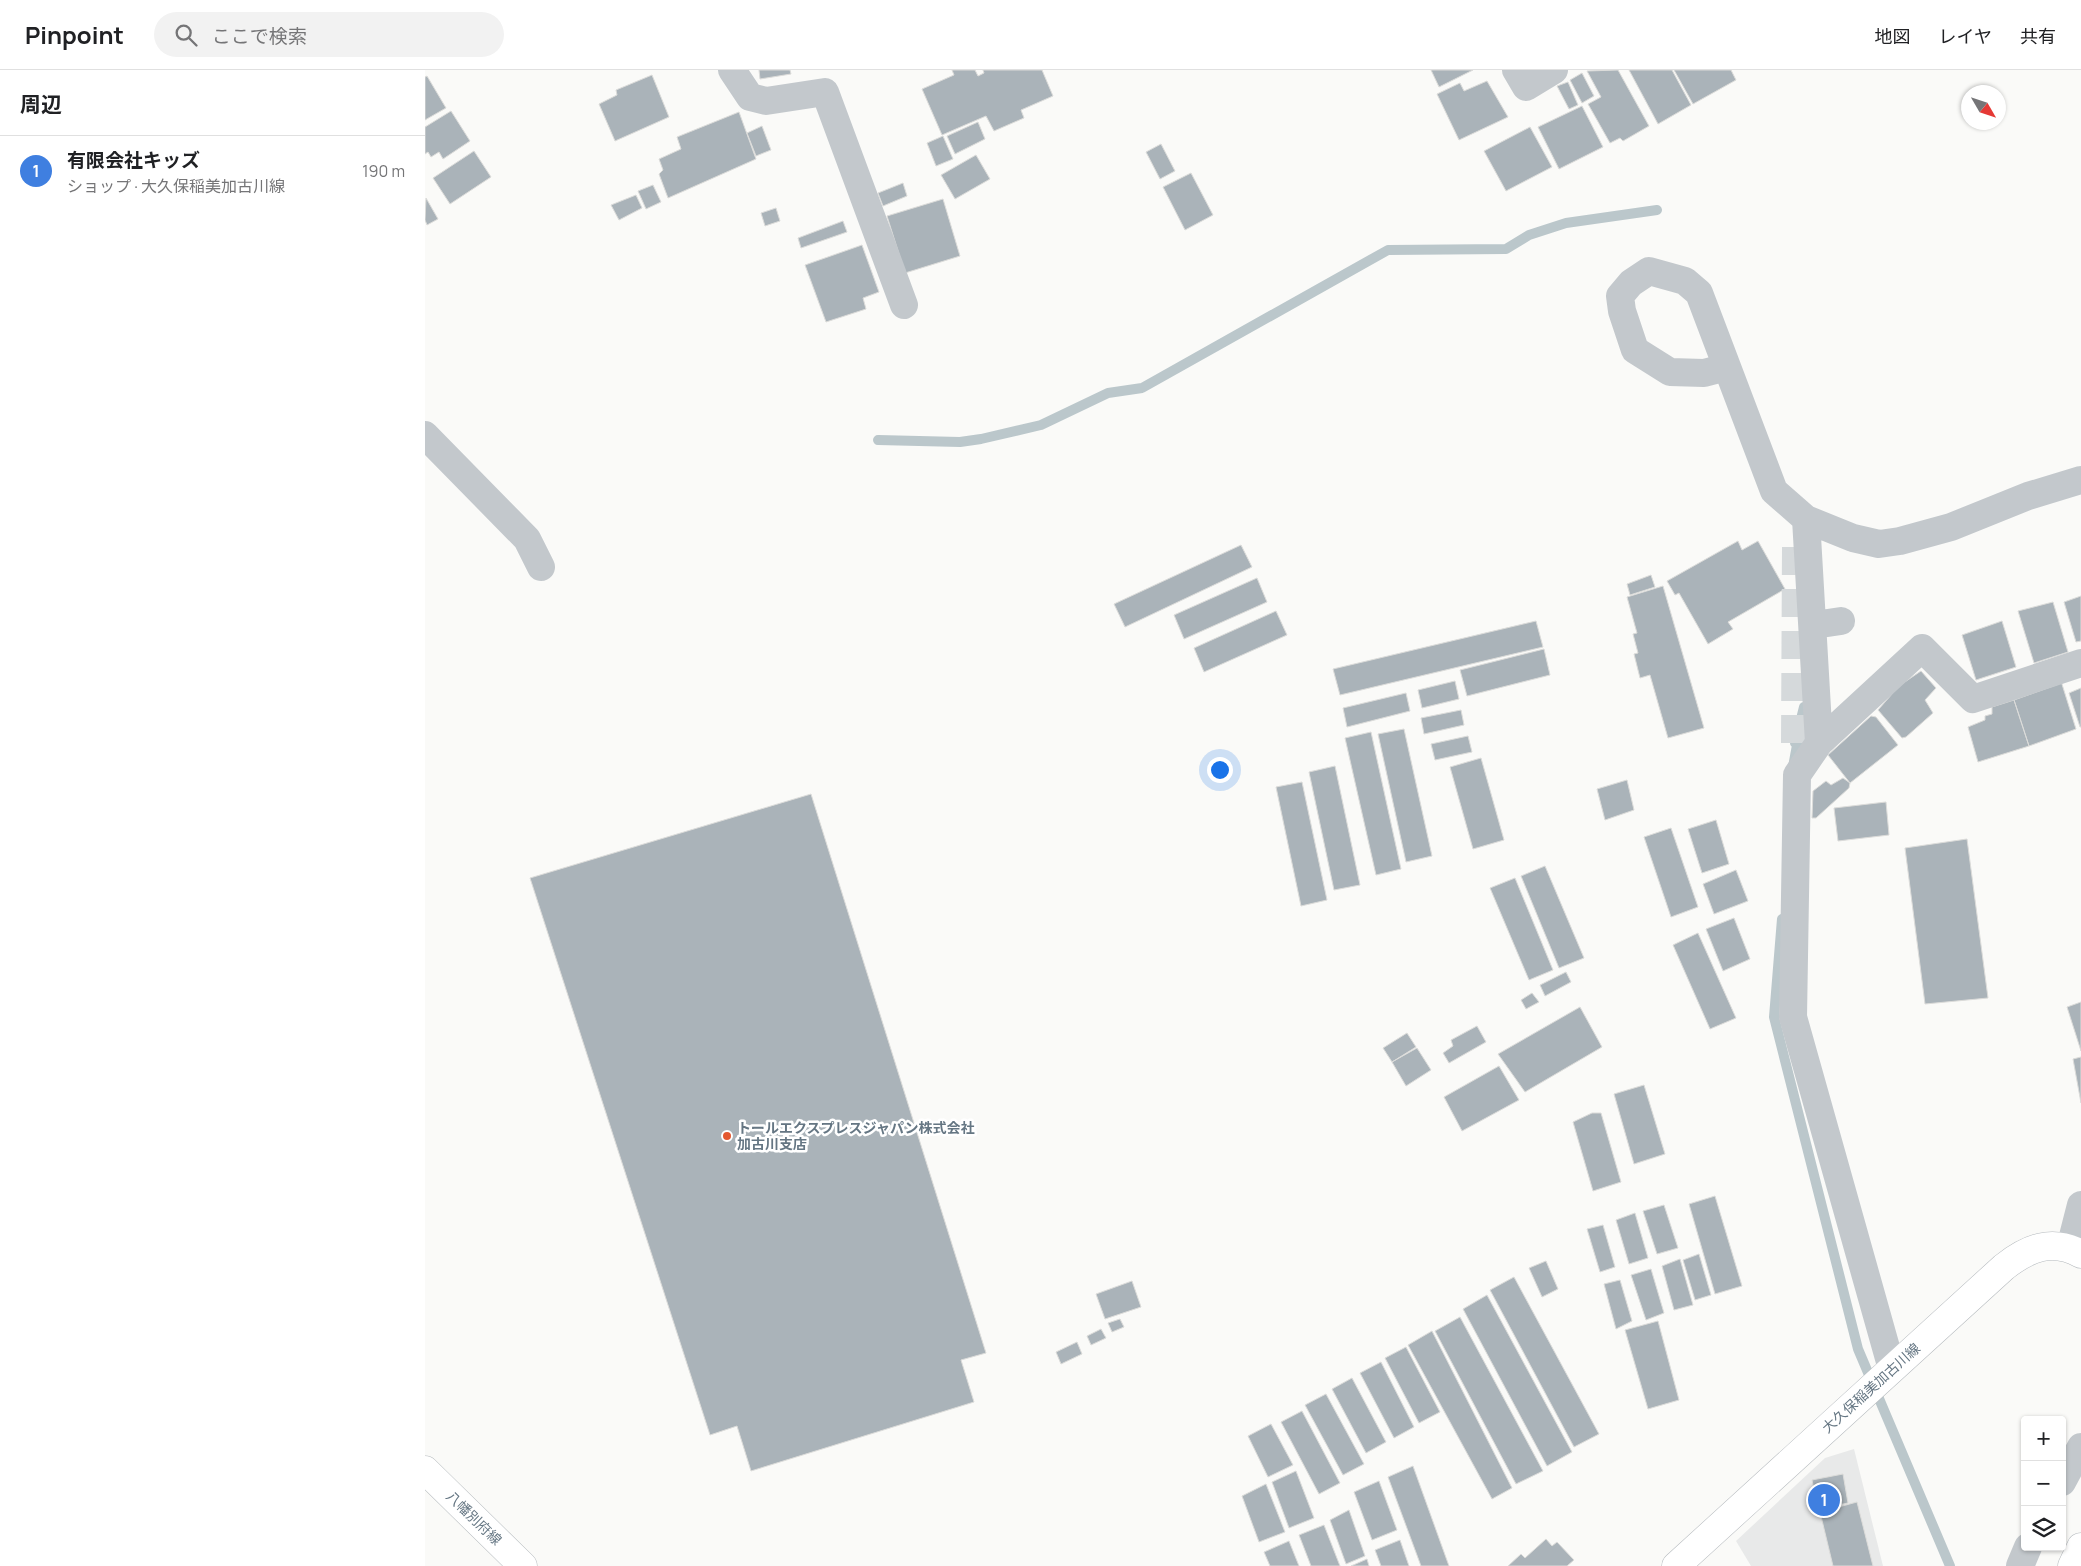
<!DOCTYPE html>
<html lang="ja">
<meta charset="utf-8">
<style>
:root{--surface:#fff;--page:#f2f2f2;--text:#202124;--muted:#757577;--line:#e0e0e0;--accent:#e4572e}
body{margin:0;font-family:Manrope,"Noto Sans JP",sans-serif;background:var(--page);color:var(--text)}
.controls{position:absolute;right:15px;bottom:15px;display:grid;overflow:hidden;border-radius:5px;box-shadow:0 1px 4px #0004}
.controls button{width:45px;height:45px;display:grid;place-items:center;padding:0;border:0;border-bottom:1px solid var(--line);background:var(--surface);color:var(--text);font:25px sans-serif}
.compass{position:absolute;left:1536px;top:15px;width:45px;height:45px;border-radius:50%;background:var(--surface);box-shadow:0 1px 4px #0004;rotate:129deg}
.you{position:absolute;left:794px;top:699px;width:18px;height:18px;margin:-12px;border:4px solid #fff;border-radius:50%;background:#1a73e8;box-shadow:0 0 0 8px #1a73e833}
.badge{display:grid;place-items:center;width:32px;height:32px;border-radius:50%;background:var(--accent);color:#fff;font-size:16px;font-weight:700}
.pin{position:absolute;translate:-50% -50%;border:2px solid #fff;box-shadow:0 1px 5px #0006}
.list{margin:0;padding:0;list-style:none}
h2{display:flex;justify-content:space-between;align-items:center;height:65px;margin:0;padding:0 20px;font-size:21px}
h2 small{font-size:16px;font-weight:400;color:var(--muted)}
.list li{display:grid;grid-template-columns:32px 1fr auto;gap:15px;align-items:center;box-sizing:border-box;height:70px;padding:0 20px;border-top:1px solid var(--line)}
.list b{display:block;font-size:19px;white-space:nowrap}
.list p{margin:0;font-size:16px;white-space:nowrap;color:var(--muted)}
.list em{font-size:16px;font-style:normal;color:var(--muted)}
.icon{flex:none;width:28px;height:28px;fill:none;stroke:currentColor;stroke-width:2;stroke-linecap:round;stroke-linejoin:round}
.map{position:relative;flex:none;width:1656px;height:1496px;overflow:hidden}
header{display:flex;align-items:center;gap:30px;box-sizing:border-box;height:70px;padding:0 25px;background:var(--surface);border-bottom:1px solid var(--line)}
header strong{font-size:24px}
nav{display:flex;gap:28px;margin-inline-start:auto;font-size:18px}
.search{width:350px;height:45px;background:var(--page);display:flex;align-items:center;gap:12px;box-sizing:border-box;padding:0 18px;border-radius:28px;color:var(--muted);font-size:19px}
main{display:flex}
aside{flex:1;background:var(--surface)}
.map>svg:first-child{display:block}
</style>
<header>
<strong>Pinpoint</strong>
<div class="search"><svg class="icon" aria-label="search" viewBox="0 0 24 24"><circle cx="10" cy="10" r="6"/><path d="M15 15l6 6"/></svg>ここで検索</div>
<nav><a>地図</a><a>レイヤ</a><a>共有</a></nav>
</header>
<main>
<aside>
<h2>周辺<small></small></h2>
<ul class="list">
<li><span class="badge" style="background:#3f7fe0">1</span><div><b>有限会社キッズ</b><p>ショップ · 大久保稲美加古川線</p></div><em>190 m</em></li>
</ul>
</aside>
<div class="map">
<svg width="1656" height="1496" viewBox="0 0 1656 1496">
<rect width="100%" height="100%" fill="#fafaf8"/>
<path fill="#e8e9e9" d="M 1429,1379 L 1458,1496 L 1326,1496 L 1311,1471 L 1400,1388 Z"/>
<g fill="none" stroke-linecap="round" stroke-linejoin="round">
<path stroke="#bbc7cb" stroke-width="10" d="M 453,370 L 535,372 L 556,369 L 616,355 L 683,323 L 717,318 L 963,180 L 1081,179 L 1104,165 L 1141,153 L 1232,140
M 1368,697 L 1379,637 L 1370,673
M 1357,849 L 1349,947 L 1433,1279 L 1525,1496"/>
</g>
<path fill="#aab3b9" stroke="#dcdcda" d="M 334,0 L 365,0 L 366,4 L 335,9 Z
M 527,0 L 550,0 L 553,6 L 559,3 L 558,0 L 617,0 L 628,26 L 596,40 L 599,48 L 569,61 L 561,46 L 517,65 L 497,19 L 529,5 Z
M 1006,0 L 1048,0 L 1014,17 Z
M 1193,0 L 1224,56 L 1198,71 L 1195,68 L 1185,73 L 1163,34 L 1176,27 L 1162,1 Z
M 1204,0 L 1247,0 L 1266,35 L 1233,54 Z
M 1249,0 L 1306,0 L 1311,10 L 1268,34 Z
M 1157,3 L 1169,26 L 1157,33 L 1145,10 Z
M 227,5 L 244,47 L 190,71 L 174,34 L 192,25 L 191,20 Z
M 2,6 L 21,38 L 0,50 L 0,7 Z
M 1062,11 L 1083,47 L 1034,70 L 1012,24 L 1035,13 L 1039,21 Z
M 1143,12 L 1153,35 L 1144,39 L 1132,16 Z
M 1157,36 L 1178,77 L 1134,99 L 1113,57 Z
M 26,41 L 45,71 L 18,89 L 14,82 L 6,87 L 3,82 L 0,84 L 0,57 Z
M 314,42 L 331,89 L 243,128 L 234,104 L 238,100 L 234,89 L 256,79 L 252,67 Z
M 553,52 L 560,69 L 530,84 L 522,66 Z
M 337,56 L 346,80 L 331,86 L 322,63 Z
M 1105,57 L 1127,97 L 1081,121 L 1059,81 Z
M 518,66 L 528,89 L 511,96 L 502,73 Z
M 736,74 L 750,101 L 735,109 L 721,82 Z
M 49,81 L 66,107 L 25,134 L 8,108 Z
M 551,85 L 565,109 L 530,129 L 516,105 Z
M 766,103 L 788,145 L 760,160 L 738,117 Z
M 478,113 L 482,126 L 458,136 L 453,123 Z
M 228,115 L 236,132 L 221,139 L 213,121 Z
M 211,125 L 217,138 L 194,150 L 186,135 Z
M 1,128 L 13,149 L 2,155 L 0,150 Z
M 518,129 L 535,186 L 480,203 L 462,146 Z
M 351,138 L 355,151 L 340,156 L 336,143 Z
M 418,151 L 422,162 L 376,178 L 373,168 Z
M 437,175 L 454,222 L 438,228 L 441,239 L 401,252 L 380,195 Z
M 1313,471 L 1317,480 L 1333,471 L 1360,519 L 1303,552 L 1308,559 L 1283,574 L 1254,523 L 1250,525 L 1242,511 Z
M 816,475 L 827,497 L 700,557 L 689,534 Z
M 1226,505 L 1230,517 L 1205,525 L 1202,514 Z
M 832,508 L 842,532 L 759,569 L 749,545 Z
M 1238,516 L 1279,658 L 1243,668 L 1225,605 L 1215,608 L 1209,584 L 1213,583 L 1208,564 L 1212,563 L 1202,527 Z
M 1656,526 L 1656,571 L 1651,572 L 1639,532 Z
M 1628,532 L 1643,582 L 1609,593 L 1593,541 Z
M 851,541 L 862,565 L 779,602 L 769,578 Z
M 1111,551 L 1118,577 L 915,625 L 908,599 Z
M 1577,551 L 1591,597 L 1551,610 L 1537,565 Z
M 1119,579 L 1125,605 L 1042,626 L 1035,600 Z
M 1496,601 L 1511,618 L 1500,630 L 1508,643 L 1481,667 L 1477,668 L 1453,640 L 1467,624 L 1465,622 Z
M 1030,611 L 1034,629 L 997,638 L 993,620 Z
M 1636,611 L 1651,659 L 1604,676 L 1589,630 L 1634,614 Z
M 1656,618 L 1656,657 L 1655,657 L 1644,623 Z
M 981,623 L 985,641 L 922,657 L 918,638 Z
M 1589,630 L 1604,676 L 1553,692 L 1543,657 L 1560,650 L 1560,646 L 1567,644 L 1567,637 Z
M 1036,640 L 1039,655 L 999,664 L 996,648 Z
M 1446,646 L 1451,647 L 1473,675 L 1425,713 L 1403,685 Z
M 979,659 L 1007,786 L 981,792 L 953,664 Z
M 946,662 L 976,799 L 951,805 L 920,668 Z
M 1043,666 L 1047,682 L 1010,690 L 1006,674 Z
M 1056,688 L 1079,770 L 1048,779 L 1025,697 Z
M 910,696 L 935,815 L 909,820 L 884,702 Z
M 1418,708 L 1425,713 L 1424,718 L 1391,748 L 1387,748 L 1388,721 L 1401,711 L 1406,715 Z
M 1202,710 L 1209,740 L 1180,750 L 1172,719 Z
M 877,712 L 902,830 L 876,836 L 851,717 Z
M 386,724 L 561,1283 L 536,1290 L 549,1332 L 326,1401 L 312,1356 L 285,1365 L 105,808 Z
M 1461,732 L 1464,765 L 1413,771 L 1409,738 Z
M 1291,750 L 1304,794 L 1277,803 L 1263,759 Z
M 1246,758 L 1273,837 L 1246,847 L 1219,767 Z
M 1542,769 L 1563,928 L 1500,934 L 1480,778 Z
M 1120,796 L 1159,888 L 1134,898 L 1096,806 Z
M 1311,800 L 1323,831 L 1289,844 L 1278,814 Z
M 1090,808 L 1128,900 L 1104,910 L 1065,818 Z
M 1309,848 L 1325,889 L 1298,901 L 1281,859 Z
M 1273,863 L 1311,948 L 1285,959 L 1248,875 Z
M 1141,902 L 1146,912 L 1120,926 L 1115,915 Z
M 1107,923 L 1114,932 L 1101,939 L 1096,930 Z
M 1656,932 L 1656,981 L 1642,937 Z
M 1155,937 L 1177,977 L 1100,1022 L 1073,984 Z
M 1052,956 L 1061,972 L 1024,993 L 1018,983 L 1028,976 L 1026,970 Z
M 982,963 L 991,977 L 967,992 L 958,978 Z
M 992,978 L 1006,1000 L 981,1016 L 967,992 Z
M 1656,987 L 1656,1033 L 1648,989 Z
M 1074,996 L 1094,1030 L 1037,1061 L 1019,1027 Z
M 1219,1015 L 1240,1084 L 1209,1094 L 1189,1024 Z
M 1167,1043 L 1176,1043 L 1196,1112 L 1168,1121 L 1148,1052 Z
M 1290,1126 L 1317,1216 L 1290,1224 L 1264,1134 Z
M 1239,1135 L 1253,1178 L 1232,1184 L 1218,1141 Z
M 1210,1143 L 1223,1188 L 1204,1194 L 1191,1150 Z
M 1178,1155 L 1190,1197 L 1175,1202 L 1162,1159 Z
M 1274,1184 L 1286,1225 L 1270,1230 L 1258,1190 Z
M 1255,1189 L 1268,1235 L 1249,1240 L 1237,1196 Z
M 1121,1191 L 1133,1219 L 1117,1227 L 1104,1198 Z
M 1226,1199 L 1239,1243 L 1221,1250 L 1206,1205 Z
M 1089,1207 L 1174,1364 L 1149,1377 L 1065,1220 Z
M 1195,1210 L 1207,1251 L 1191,1259 L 1179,1214 Z
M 707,1211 L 716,1237 L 680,1249 L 671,1224 Z
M 1062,1225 L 1147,1382 L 1122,1396 L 1038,1239 Z
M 1035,1247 L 1118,1401 L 1091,1414 L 1010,1261 Z
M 695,1249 L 699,1257 L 687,1262 L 683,1253 Z
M 1233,1251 L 1254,1330 L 1223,1339 L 1200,1260 Z
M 676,1259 L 681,1268 L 666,1275 L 662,1266 Z
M 1007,1261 L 1087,1418 L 1067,1429 L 983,1275 Z
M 652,1272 L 657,1284 L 636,1294 L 631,1282 Z
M 981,1277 L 1015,1342 L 994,1353 L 960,1288 Z
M 956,1292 L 989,1357 L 969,1368 L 935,1303 Z
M 927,1308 L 961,1372 L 941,1383 L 907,1319 Z
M 901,1324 L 939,1394 L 918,1405 L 880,1335 Z
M 877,1341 L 915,1413 L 894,1424 L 856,1352 Z
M 846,1354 L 868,1395 L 843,1407 L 823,1366 Z
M 988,1396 L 1024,1496 L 996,1496 L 963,1407 Z
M 871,1401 L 889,1448 L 864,1458 L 847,1412 Z
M 1418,1404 L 1423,1433 L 1393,1439 L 1387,1410 Z
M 954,1411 L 972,1460 L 947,1470 L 929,1422 Z
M 841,1414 L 860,1462 L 834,1472 L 817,1426 Z
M 1432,1432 L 1448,1496 L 1408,1496 L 1395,1442 Z
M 924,1440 L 940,1486 L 921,1494 L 905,1450 Z
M 899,1455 L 915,1496 L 886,1496 L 874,1465 Z
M 1121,1469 L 1127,1476 L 1132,1472 L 1149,1490 L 1142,1496 L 1083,1496 L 1096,1484 L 1100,1488 Z
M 975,1470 L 984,1496 L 956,1496 L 950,1480 Z
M 864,1471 L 874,1496 L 845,1496 L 839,1482 Z
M 942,1489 L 944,1496 L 926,1496 Z"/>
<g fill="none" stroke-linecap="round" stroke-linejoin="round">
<path stroke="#d5d9db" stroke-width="28" stroke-dasharray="28 14" stroke-linecap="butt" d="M 1370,673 L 1371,477"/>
<defs>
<path id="major" d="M 0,1400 L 98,1496
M 1251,1496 L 1579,1197 C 1603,1178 1627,1168 1656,1184"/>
<path id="highway" d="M 1647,1496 L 1656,1477"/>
</defs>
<use href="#major" stroke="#b5babe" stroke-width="29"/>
<use href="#highway" stroke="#b4b9bd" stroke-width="29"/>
<path stroke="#c3c8cc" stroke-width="28" d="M 307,0 L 325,27 L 341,31 L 400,22 L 479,235
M 1091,0 L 1101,17 L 1129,0
M 1302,297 L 1279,303 L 1245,302 L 1210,280 L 1197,241 L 1195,226 L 1206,213 L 1224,201 L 1260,211 L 1274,223 L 1349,421 L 1381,449 L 1428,468 L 1454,474 L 1475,471 L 1526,457 L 1603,426 L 1656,410
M 0,365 L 102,469 L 116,497
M 1381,449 L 1394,673
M 1389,555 L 1416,551
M 1645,1178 L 1656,1135
M 1467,1299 L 1368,947 L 1372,705 L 1394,673 L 1497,578 L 1548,629 L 1656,593
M 1637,1412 L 1656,1377
M 1595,1496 L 1603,1477"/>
<use href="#major" stroke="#fff" stroke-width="28"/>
<use href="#highway" stroke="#fff" stroke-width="28"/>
</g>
<circle fill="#e4572e" stroke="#fff" stroke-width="2" cx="302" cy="1066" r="5"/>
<g text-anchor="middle" stroke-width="5" stroke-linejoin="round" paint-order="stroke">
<g font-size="14" font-weight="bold" fill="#657683" stroke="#fff" text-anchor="start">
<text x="312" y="1063">トールエクスプレスジャパン株式会社<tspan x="312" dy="16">加古川支店</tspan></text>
</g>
<g font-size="14" fill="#657683" stroke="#fff">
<text transform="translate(1446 1318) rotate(-42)" y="5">大久保稲美加古川線</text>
<text transform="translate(49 1448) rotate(44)" y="5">八幡別府線</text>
</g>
</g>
</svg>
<div class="controls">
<button>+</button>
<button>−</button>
<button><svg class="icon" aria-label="layers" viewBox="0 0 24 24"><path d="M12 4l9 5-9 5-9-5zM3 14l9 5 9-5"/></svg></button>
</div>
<svg class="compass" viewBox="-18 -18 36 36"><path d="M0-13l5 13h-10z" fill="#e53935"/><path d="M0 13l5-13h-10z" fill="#757577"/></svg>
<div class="you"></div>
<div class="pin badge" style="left:1399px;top:1430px;background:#3f7fe0">1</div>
</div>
</main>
